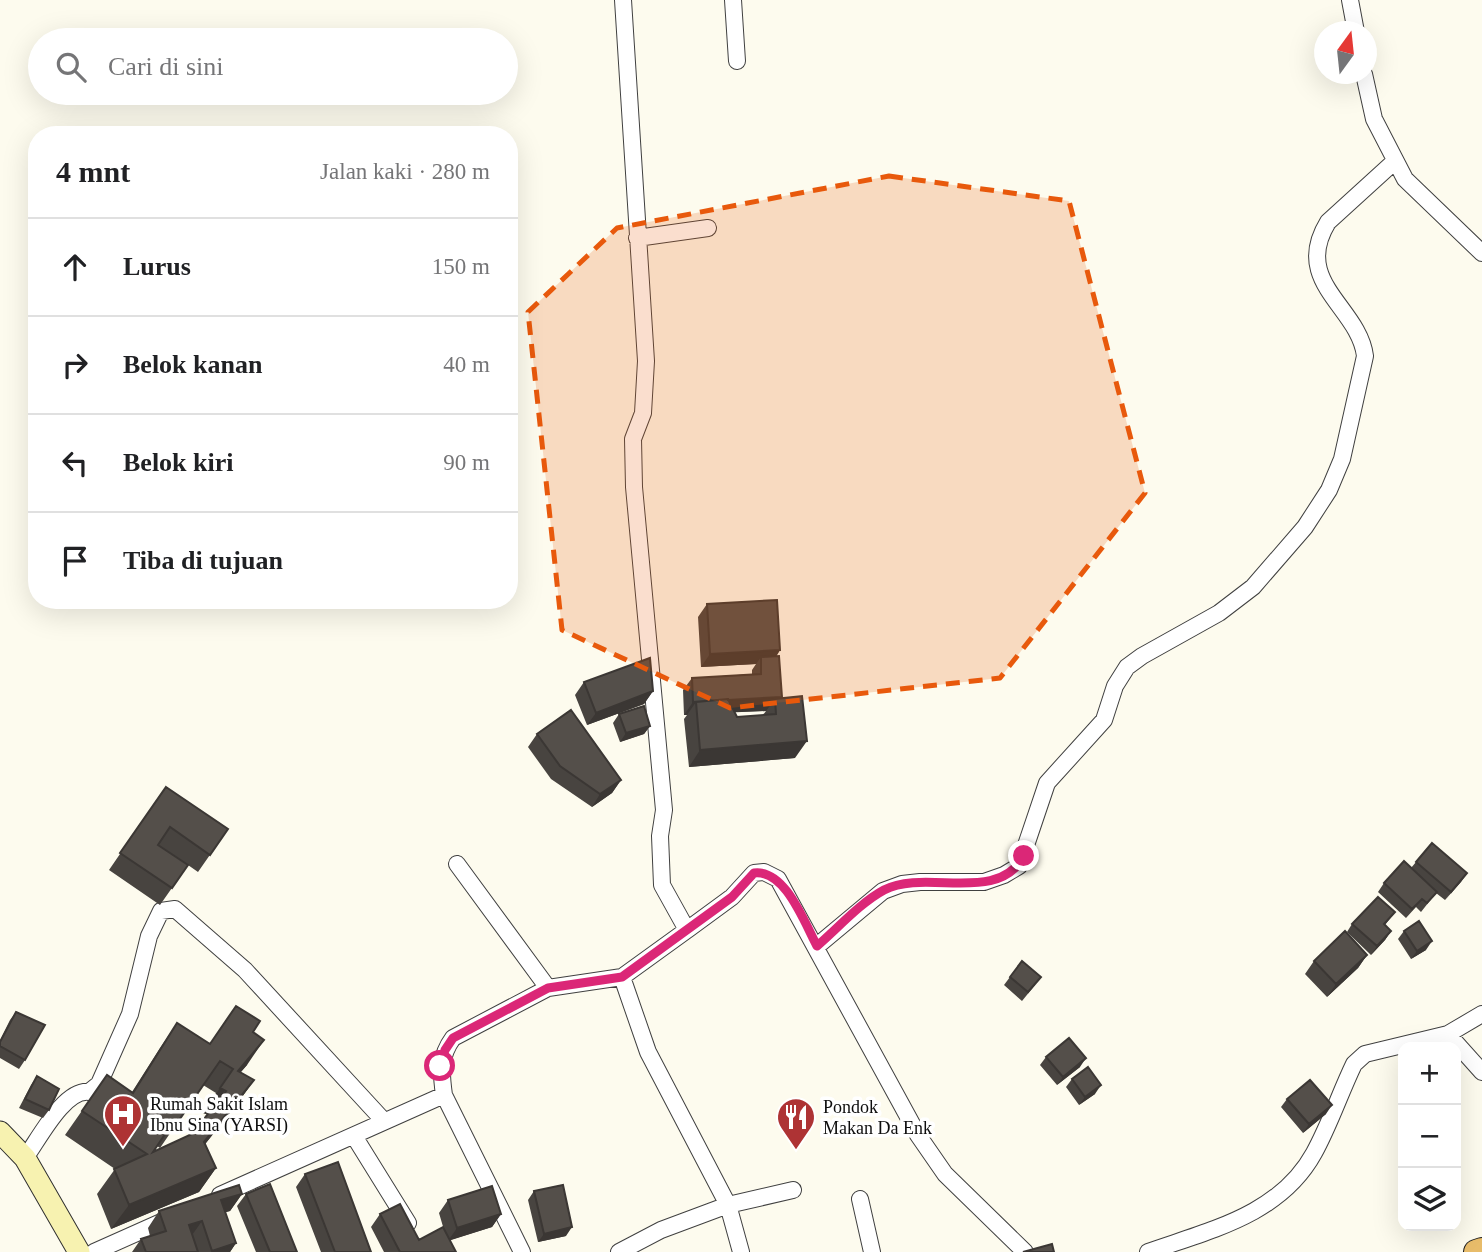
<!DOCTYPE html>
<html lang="id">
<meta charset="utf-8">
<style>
:root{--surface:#fff;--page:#f6f6f6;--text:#202124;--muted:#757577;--line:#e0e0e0}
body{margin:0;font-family:Georgia,serif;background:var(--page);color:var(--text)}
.controls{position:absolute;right:21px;bottom:21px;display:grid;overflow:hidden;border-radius:14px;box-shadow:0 7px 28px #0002}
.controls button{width:63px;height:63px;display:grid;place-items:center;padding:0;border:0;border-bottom:2px solid var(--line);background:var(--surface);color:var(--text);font:35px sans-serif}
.compass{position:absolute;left:1314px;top:21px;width:63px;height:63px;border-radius:50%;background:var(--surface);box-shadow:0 7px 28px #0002;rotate:15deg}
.stop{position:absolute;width:21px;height:21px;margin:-16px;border:5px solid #db2777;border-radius:50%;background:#fff}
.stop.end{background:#db2777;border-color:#fff;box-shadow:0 2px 7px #0008}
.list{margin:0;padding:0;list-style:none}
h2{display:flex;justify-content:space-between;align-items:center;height:91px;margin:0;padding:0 28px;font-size:30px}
h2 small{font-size:23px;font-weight:400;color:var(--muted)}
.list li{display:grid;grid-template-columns:46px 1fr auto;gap:21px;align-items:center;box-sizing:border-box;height:98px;padding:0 28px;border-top:2px solid var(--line)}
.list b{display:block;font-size:26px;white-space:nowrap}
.list em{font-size:23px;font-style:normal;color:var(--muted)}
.icon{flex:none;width:38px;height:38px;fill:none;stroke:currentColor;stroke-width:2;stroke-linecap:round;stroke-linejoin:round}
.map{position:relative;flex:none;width:1482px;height:1252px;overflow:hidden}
.search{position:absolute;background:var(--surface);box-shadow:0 7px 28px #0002;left:28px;top:28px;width:490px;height:77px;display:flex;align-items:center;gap:18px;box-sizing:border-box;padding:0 24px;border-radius:38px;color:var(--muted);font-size:26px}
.panel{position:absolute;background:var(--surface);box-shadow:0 7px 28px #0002;left:28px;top:126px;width:490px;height:483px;border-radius:28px}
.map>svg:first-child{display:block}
</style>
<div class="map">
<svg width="1482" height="1252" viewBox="0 0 1482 1252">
<rect width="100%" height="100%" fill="#fdfbee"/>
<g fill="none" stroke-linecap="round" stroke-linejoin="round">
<defs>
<path id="minor" d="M 733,0 L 737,61
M 1350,0 L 1356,32
M 1364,74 L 1374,119 L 1405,179 L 1482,253
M 637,238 L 708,228
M 457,864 L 548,988
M 687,930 L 732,897 L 754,873 L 764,872 L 778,879 L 918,1135 L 945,1174 L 1025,1252
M 817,946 L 883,891 L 902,884 L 920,882 L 984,882 L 1004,875 L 1019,866 L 1047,783 L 1104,720 L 1115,686 L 1127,667 L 1142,656 L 1219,613 L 1253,587 L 1305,527 L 1329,490 L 1342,459 L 1365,356 C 1359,307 1291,282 1328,222 L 1395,161
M 622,977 L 648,1052 L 728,1205 L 741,1252
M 1448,1034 L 1482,1072
M 354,1136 L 408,1223
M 25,1158 C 39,1139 64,1089 89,1092 L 99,1084 L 130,1014 L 149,936 L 161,911 L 175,909 L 245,970 L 383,1120
M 220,1195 L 444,1095
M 860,1199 L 872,1252
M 94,1252 L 168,1219
M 522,1252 L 444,1095 C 441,1073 439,1057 453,1038 L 548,988 L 622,977 L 687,930 L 662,885 L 660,836 L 664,810 L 634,487 L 633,439 L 643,413 L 646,361 L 623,0
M 619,1252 L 661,1230 L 728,1205 L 793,1190
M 1148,1252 C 1210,1230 1280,1215 1314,1153 C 1330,1124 1340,1093 1354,1064 L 1365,1054 L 1448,1034 L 1482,1014"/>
<path id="secondary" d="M 0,1132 L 25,1158 L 79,1252"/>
<path id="trunk" d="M 1476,1252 L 1482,1250"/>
</defs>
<use href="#minor" stroke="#404040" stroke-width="18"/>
<use href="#secondary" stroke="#2f2f2f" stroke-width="23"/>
<use href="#trunk" stroke="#1e1e1e" stroke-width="26"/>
<use href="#minor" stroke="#fff" stroke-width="16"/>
<use href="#secondary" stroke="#f7f2b0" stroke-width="21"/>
<use href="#trunk" stroke="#e8bc6a" stroke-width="24"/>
</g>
<path fill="#484440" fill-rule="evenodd" d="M 707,604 L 780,650 L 776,657 L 782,697 L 795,758 L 689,767 L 684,719 L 687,715 L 684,715 L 683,690 L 692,678 L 752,674 L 752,670 L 756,664 L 701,667 L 698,617 ZM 766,711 L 763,715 L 737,717 L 734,712 Z
M 584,682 L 653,691 L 644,704 L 587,725 L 575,695 Z
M 619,714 L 650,726 L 644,734 L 620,742 L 613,723 Z
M 537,734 L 621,780 L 612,793 L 592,807 L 551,779 L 528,747 Z
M 166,787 L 228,829 L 198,872 L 158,844 L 188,865 L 160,905 L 109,870 Z
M 1416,862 L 1467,873 L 1445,900 L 1436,893 L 1421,912 L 1416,907 L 1406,918 L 1378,892 L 1384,883 L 1411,868 Z
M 1395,912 L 1385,925 L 1391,931 L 1385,940 L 1371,955 L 1347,932 L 1352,924 Z
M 1404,931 L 1426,950 L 1411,959 L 1398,939 Z
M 1367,955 L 1358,968 L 1327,997 L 1305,974 L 1314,961 Z
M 1010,977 L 1035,985 L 1022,1001 L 1004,985 Z
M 16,1012 L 25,1060 L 19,1069 L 0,1058 L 0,1040 L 10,1020 Z
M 177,1023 L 210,1044 L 253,1032 L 247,1065 L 240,1073 L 254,1080 L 237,1104 L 205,1144 L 216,1168 L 199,1192 L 111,1229 L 97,1194 L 115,1169 L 65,1135 L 107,1075 L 132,1092 L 160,1048 ZM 203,1085 L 216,1093 L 203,1113 L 207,1114 L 192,1134 L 153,1152 L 157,1146 L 160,1148 Z
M 1046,1057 L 1080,1067 L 1057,1085 L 1040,1065 Z
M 37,1076 L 49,1110 L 43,1118 L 19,1108 L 31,1085 Z
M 1072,1079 L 1095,1094 L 1079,1105 L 1066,1087 Z
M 1287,1099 L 1326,1114 L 1303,1133 L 1281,1107 Z
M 305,1174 L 371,1252 L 321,1252 L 296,1187 Z
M 534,1191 L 566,1236 L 538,1242 L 528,1200 Z
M 242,1194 L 230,1211 L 225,1212 L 236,1243 L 230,1252 L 132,1252 L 141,1239 L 150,1236 L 148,1228 L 159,1211 Z
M 246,1194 L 297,1252 L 256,1252 L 237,1206 Z
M 448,1200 L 501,1214 L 492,1227 L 450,1240 L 456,1252 L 384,1252 L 371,1227 L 380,1214 L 419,1240 L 444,1230 L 439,1213 Z"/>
<path fill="#3b3734" d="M 780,650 L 771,663 L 761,657 L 756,664 L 701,667 L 710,654 Z
M 653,691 L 644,704 L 587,725 L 596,713 Z
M 782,697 L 775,699 L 766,711 L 697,714 L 696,702 L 687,715 L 684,715 L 693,702 Z
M 650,726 L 644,734 L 620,742 L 626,733 Z
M 807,741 L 795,758 L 689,767 L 700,750 Z
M 621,780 L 612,793 L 592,807 L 600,794 Z
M 1467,873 L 1461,882 L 1445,900 L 1451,892 Z
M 1391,931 L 1385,940 L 1371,955 L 1377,946 Z
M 1432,941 L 1426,950 L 1411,959 L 1417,951 Z
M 1367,955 L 1358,968 L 1327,997 L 1336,984 Z
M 264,1040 L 247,1065 L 225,1090 L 209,1115 L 203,1113 L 220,1088 L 238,1071 Z
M 1086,1058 L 1080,1067 L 1057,1085 L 1063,1077 Z
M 254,1080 L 237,1104 L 187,1167 L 204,1142 Z
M 1101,1085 L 1095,1094 L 1079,1105 L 1085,1097 Z
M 1332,1105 L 1326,1114 L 1303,1133 L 1309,1124 Z
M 216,1168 L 199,1192 L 111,1229 L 129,1205 Z
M 242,1194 L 230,1211 L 209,1217 L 221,1200 Z
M 501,1214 L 492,1227 L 448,1241 L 457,1228 Z
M 202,1221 L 190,1238 L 189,1225 Z
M 572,1227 L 566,1236 L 538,1242 L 544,1234 Z
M 236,1243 L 230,1252 L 212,1252 L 212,1251 Z"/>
<path fill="#544f4a" stroke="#3b3734" stroke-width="2" fill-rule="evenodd" d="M 777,600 L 780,650 L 710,654 L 707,604 Z
M 779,656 L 782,697 L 728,700 L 728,699 L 693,702 L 692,678 L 761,674 L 761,657 Z
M 650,658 L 653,691 L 596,713 L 584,682 Z
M 802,696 L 807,741 L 700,750 L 696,702 L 728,699 L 737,717 L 776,714 L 775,699 Z
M 644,706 L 650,726 L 626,733 L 619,714 Z
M 571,710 L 621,780 L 600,794 L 560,766 L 537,734 Z
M 166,787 L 228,829 L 210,855 L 170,827 L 158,845 L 188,865 L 172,888 L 120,853 Z
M 1432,843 L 1467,873 L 1451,892 L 1416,862 Z
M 1404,861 L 1437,892 L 1427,903 L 1422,899 L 1412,909 L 1384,883 Z
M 1378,897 L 1395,912 L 1384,924 L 1391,931 L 1377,946 L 1352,924 Z
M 1419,921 L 1432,941 L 1417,951 L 1404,931 Z
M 1345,931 L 1367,955 L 1336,984 L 1314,961 Z
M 1022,961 L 1041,977 L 1028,992 L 1010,977 Z
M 236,1006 L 260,1021 L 253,1032 L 264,1040 L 238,1071 L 254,1080 L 204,1142 L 216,1168 L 129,1205 L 114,1169 L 147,1154 L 82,1111 L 107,1075 L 133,1093 L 177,1023 L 210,1044 ZM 220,1061 L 233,1069 L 220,1088 L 226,1091 L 192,1134 L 153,1152 L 174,1121 L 177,1123 Z
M 16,1012 L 45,1025 L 25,1060 L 0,1046 L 0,1042 Z
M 1069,1038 L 1086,1058 L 1063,1077 L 1046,1057 Z
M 1088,1067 L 1101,1085 L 1085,1097 L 1072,1079 Z
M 37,1076 L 59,1089 L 49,1110 L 25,1099 Z
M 1310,1080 L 1332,1105 L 1309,1124 L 1287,1099 Z
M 338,1162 L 371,1252 L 335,1252 L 305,1174 Z
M 270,1184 L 297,1252 L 270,1252 L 246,1194 Z
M 239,1185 L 242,1194 L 221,1200 L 236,1243 L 212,1251 L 202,1221 L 189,1225 L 198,1252 L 146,1252 L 141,1239 L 166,1231 L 159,1211 Z
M 563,1185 L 572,1227 L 544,1234 L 534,1191 Z
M 492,1186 L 501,1214 L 457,1228 L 448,1200 Z
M 400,1204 L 419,1240 L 443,1227 L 456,1252 L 400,1252 L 380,1214 Z
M 1052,1244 L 1054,1252 L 1023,1252 Z"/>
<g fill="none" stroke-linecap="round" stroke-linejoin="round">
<path stroke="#db2777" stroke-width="9" d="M 440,1066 L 445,1050 L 453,1038 L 548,988 L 622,977 L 732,897 L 754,873 C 785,869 804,922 817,946 C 838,928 860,903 884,890 C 926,868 997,905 1024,856"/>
</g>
<path fill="#e8590c" fill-opacity="0.2" stroke="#e8590c" stroke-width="5" stroke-dasharray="14 9" stroke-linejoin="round" d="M 889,176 L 1069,201 L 1145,493 L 1000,678 L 730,708 L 562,630 L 528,312 L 617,228 Z"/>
<defs>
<symbol id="hospital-pin" viewBox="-11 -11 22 30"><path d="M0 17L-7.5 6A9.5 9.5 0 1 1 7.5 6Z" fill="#ae3334" stroke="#fff"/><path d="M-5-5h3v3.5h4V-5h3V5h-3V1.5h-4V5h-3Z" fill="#fff"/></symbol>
<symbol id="restaurant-pin" viewBox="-11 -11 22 30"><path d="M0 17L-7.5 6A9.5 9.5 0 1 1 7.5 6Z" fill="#ae3334" stroke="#fff"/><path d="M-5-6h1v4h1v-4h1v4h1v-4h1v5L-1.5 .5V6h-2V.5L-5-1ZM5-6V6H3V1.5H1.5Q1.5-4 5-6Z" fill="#fff"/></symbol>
</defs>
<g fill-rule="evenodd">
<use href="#hospital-pin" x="101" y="1092" width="44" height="60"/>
<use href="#restaurant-pin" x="774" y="1095" width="44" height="60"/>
</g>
<g text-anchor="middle" stroke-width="7" stroke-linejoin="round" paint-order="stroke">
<g font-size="18" fill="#0d0d0d" stroke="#fff" text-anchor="start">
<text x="150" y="1110">Rumah Sakit Islam<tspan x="150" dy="21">Ibnu Sina (YARSI)</tspan></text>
<text x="823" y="1113">Pondok<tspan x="823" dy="21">Makan Da Enk</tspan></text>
</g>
</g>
</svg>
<div class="controls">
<button>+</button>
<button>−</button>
<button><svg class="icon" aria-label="layers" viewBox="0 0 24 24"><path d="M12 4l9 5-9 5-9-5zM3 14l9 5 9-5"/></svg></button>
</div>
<svg class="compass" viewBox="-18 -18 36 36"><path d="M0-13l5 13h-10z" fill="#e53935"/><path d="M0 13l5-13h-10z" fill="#757577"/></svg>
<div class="stop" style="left:440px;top:1066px"></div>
<div class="stop end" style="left:1024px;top:856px"></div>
<div class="search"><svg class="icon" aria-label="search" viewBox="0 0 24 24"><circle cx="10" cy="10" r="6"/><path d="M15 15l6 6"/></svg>Cari di sini</div>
<section class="panel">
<h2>4 mnt<small>Jalan kaki · 280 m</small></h2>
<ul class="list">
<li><svg class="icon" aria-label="ahead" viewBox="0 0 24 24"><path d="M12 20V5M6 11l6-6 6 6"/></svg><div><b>Lurus</b></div><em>150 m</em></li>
<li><svg class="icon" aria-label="right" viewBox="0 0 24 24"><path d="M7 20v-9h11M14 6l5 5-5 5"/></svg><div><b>Belok kanan</b></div><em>40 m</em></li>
<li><svg class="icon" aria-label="left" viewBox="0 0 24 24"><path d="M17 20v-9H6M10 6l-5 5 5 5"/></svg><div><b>Belok kiri</b></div><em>90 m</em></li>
<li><svg class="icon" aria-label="arrive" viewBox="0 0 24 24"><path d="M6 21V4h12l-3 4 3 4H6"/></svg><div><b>Tiba di tujuan</b></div></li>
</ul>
</section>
</div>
